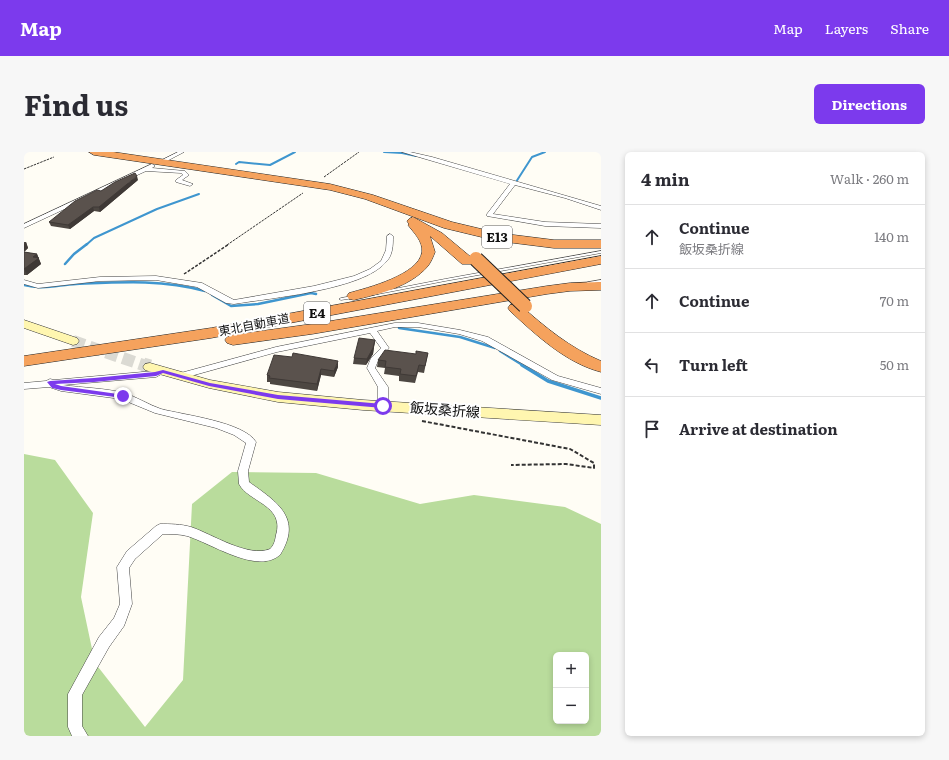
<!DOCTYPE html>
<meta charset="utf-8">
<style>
:root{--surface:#fff;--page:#f7f7f7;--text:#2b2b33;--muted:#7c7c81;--line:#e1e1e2;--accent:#7c3aed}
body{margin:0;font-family:Literata,"Noto Sans JP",serif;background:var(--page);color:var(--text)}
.controls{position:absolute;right:12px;bottom:12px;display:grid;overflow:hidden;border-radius:6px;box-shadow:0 2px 6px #0003}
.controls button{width:36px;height:36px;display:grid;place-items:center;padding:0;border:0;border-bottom:1px solid var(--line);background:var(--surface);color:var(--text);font:20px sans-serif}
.stop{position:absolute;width:12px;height:12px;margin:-9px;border:3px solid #7c3aed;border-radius:50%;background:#fff}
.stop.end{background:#7c3aed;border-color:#fff;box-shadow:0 1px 4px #0008}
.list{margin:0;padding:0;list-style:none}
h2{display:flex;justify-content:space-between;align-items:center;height:52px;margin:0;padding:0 16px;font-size:17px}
h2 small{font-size:13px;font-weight:400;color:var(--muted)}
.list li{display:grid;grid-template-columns:26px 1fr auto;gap:12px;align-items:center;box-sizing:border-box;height:64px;padding:0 16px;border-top:1px solid var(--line)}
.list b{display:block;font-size:15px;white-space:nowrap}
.list p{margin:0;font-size:13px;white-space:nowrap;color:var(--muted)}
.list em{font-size:13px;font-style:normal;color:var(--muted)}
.icon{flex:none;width:22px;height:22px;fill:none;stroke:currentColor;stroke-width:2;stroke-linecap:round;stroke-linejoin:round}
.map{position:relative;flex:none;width:577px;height:584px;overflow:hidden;border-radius:6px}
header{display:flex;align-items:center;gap:24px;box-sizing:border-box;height:56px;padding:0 20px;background:var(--accent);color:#fff}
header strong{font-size:19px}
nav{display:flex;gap:22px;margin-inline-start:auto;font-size:14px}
.intro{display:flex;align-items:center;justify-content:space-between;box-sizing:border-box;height:96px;padding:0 24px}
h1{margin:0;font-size:28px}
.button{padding:10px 18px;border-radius:6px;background:var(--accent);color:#fff;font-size:14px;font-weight:700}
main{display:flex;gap:24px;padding:0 24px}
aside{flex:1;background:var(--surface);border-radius:6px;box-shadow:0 2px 6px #0003}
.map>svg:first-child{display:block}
</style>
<header>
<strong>Map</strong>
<nav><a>Map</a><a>Layers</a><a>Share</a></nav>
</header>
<div class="intro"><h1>Find us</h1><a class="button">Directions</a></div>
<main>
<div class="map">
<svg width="577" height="584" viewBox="0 0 577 584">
<rect width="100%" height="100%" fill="#fffdf5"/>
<path fill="#b9dc9c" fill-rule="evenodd" d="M 0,302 L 31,308 L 69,361 L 57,445 L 71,511 L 121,575 L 159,528 L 168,352 L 208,320 L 292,321 L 396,352 L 450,343 L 541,355 L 577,372 L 577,584 L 0,584 ZM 532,503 L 562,503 L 562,569 L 532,569 Z"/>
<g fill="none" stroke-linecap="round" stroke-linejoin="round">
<path stroke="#3f96cf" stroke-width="2" d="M 360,0 L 378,1 L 392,4
M 212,12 L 215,10 L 246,13 L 271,0
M 492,30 L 508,5 L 521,0
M 62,93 L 70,86 L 133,57 L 175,42"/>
<path stroke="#3f96cf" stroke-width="2.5" d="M 41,112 L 50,102 L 63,92
M 0,133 C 18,138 34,133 52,132 C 96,130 138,127 181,139
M 188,143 L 207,154 L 234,152 L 287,141 L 292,142
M 375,176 L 436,185 L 471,196
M 476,199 L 500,214"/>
<path stroke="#3f96cf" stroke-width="3.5" d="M 498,213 L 524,229 L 577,246"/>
<path stroke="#dbdad3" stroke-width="12" stroke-dasharray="12 5.5" stroke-linecap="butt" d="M 49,189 L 122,214"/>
<path stroke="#dbdad3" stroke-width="15" stroke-dasharray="15 8" stroke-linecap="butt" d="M 119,213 L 126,215"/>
<defs>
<path id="lane" d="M 577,99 L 577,101 L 421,129 L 349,143 L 347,142 L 349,141 L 421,127 Z
M 577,128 L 577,130 L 564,132 L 562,131 L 564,130 Z
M 329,144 L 330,144 L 330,146 L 317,148 L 315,147 L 317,146 Z"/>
<path id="street" d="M 154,0 L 160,0 L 143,9 L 138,8 Z
M 378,0 L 386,0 L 408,5 L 577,54 L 577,58 L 541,46 L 491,33 L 469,62 L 521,70 L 577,72 L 577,76 L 521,74 L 463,64 L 463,62 L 486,32 Z
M 128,12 L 131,14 L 128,16 L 161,19 L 165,23 L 158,28 L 169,32 L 166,34 L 152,30 L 152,28 L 159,23 L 157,21 L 122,19 L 0,76 L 0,72 Z
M 366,82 L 369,84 C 369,93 369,103 362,110 C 339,138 246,146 210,152 L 202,151 L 173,135 L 132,128 L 76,129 L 14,136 L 0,132 L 0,128 L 14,132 L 76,125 L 132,124 L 178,131 L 210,148 L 290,134 L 330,124 L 346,117 L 357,109 L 362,98 L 363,84 Z
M 371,171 L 394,171 L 436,178 L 464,185 L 534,224 L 577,236 L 577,242 L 528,228 L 458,189 L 435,182 L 394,175 L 371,175 L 353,179 L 365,196 L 354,209 L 351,216 L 364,235 L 364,254 L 359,257 L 354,254 L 354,235 L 343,216 L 347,206 L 357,196 L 346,181 L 253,200 L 156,227 L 152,224 L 153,222 L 252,195 Z
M 139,216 L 142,217 L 143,219 L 132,225 L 39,233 C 59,236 81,236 100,241 C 113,245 125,253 137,257 C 160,263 220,270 232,290 L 224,319 L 225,330 C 253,350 279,366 256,403 C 233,423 187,391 163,384 C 155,382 147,382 139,382 L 111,407 L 105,416 L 108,452 L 100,474 L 85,495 L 58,543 L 58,574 L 64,584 L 48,584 L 44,575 L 44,542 L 75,485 L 90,466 L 96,452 L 93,415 L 103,399 L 132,374 L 136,372 C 146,372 157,372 167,375 C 188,382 224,406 246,397 C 250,393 251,389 252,383 C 261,353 224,350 215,332 L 214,319 L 222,291 L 210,283 L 192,276 L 131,261 L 97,247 L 37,239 L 25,235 L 0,237 L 0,231 L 22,229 L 26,227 L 30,228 L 130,219 Z"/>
<path id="secondary" d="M 0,168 L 53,186 L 55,189 L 53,192 L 49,193 L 0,176 Z
M 126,211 L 186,228 L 254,240 L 339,248 L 577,263 L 577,273 L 339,258 L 254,250 L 185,236 L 121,218 L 119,215 L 121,212 Z"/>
<path id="highway" d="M 65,0 L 89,0 L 306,32 L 349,43 L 428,70 L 474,81 L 530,88 L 577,88 L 577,96 L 530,96 L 474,89 L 420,76 L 341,47 L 306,38 L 70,3 Z
M 389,65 L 418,81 L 448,106 L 450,109 L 448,112 L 438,112 L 406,84 L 411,100 C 409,105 407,110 404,114 C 386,135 355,142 330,148 L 325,147 L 323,144 L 325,141 C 343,136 395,123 398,100 C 399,89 390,81 384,73 L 385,72 L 383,69 L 385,67 Z
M 577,104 L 577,112 L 187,186 L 0,214 L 0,204 L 187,176 Z
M 577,130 L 577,138 L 546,139 L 523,142 L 288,182 L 209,193 L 203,191 L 201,188 L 203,185 L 209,183 L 288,172 L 523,134 L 546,131 Z
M 491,152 L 496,153 C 521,175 546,196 577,209 L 577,220 C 542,211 512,183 486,159 L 484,156 L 486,153 Z"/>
</defs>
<use href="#lane" stroke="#444" stroke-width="1"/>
<use href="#street" stroke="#444" stroke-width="1"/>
<use href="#secondary" stroke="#333" stroke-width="1"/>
<use href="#highway" stroke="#222" stroke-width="1"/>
<path stroke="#333" stroke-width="1" stroke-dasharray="2.5 1" stroke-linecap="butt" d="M 0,17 L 30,5
M 300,25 L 335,0
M 203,93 L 279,41"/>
<path stroke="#333" stroke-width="1.5" stroke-dasharray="3 1.5" stroke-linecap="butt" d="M 160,122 L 205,92"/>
<path stroke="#333" stroke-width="2" stroke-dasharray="4 2" stroke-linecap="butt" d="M 398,269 L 546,297 L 570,311 L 570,316 L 542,312 L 487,313"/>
<use href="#lane" fill="#fff" fill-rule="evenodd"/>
<use href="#street" fill="#fff" fill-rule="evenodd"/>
<use href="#secondary" fill="#fff6b0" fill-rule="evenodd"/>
<use href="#highway" fill="#f5a25d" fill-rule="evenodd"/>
<defs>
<path id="highway-bridge" d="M 452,107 L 501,154"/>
</defs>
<use href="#highway-bridge" stroke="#222" stroke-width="16" stroke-linecap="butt"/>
<use href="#highway-bridge" stroke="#f5a25d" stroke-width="14"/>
</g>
<path fill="#4d4742" d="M 114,28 L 76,60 L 70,59 L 46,77 L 27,74 L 25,70 L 77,39 Z
M 0,90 L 2,90 L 4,96 L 0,100 L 13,102 L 17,112 L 3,123 L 0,123 Z
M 351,188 L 349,202 L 342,213 L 329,212 L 330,206 Z
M 404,201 L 400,221 L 394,220 L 391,231 L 375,229 L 375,224 L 360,222 L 361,216 L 353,215 L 354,208 L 392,202 Z
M 314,215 L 310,225 L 297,223 L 293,239 L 246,232 L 246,230 L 243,230 L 243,223 Z"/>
<path fill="#3f3936" d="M 113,24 L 114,28 L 76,60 L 75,55 Z
M 69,55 L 70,59 L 46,77 L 44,73 Z
M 2,90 L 4,96 L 0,100 L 0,92 Z
M 13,102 L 17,112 L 3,123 L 0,117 L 9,105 Z
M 351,188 L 349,202 L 342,213 L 343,207 Z
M 314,209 L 314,215 L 310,225 L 310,219 Z
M 297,217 L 297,223 L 293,239 L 293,232 Z"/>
<path fill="#5a524d" stroke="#3f3936" d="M 111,21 L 113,24 L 75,55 L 69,55 L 44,73 L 25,70 L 51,49 L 73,38 L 77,39 L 91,30 Z
M 0,100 L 13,102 L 9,105 L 15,106 L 0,117 Z
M 335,186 L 351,188 L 349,196 L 343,207 L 330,206 Z
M 361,198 L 392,202 L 392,199 L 404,201 L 401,214 L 395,213 L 392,224 L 376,222 L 377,217 L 361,215 L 362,209 L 354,208 Z
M 269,201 L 314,209 L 310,219 L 297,217 L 293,232 L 245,226 L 246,224 L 243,223 L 250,203 L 268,205 Z"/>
<path fill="#7c3aed" d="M 139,218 L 186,231 L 254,243 L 359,252 L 362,254 L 359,256 L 254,247 L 185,234 L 139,221 L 132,224 L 70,230 L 31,232 L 37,234 L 101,243 L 102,244 L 99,246 L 37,238 L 28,236 L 23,230 L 26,229 L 70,226 L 131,220 Z"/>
<g text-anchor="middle" stroke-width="4" stroke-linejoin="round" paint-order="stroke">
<g font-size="12" fill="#111" stroke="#fff">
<text transform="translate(230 173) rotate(-11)" y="4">東北自動車道</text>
</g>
<g fill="#fff" stroke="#585858" stroke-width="1">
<rect x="458" y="74" width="30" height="22" rx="3"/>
<rect x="280" y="150" width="26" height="22" rx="3"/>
</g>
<g font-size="13" font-weight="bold" fill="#111">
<text x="473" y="90">E13</text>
<text x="293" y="166">E4</text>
</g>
<g font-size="14" fill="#111" stroke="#fff">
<text transform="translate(421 258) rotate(4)" y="5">飯坂桑折線</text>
</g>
</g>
</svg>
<div class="controls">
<button>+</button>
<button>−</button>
</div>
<div class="stop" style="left:359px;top:254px"></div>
<div class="stop end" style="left:99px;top:244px"></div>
</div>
<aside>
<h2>4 min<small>Walk · 260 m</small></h2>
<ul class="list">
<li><svg class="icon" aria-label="ahead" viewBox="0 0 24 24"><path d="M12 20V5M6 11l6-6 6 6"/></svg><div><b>Continue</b><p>飯坂桑折線</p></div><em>140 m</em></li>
<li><svg class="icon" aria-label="ahead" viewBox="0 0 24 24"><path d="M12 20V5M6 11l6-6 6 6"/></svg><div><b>Continue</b></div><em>70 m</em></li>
<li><svg class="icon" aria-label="left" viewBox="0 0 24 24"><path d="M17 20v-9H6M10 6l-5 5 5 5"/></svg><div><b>Turn left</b></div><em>50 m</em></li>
<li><svg class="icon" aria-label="arrive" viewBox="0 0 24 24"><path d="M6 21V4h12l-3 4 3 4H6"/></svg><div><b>Arrive at destination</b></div></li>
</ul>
</aside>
</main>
